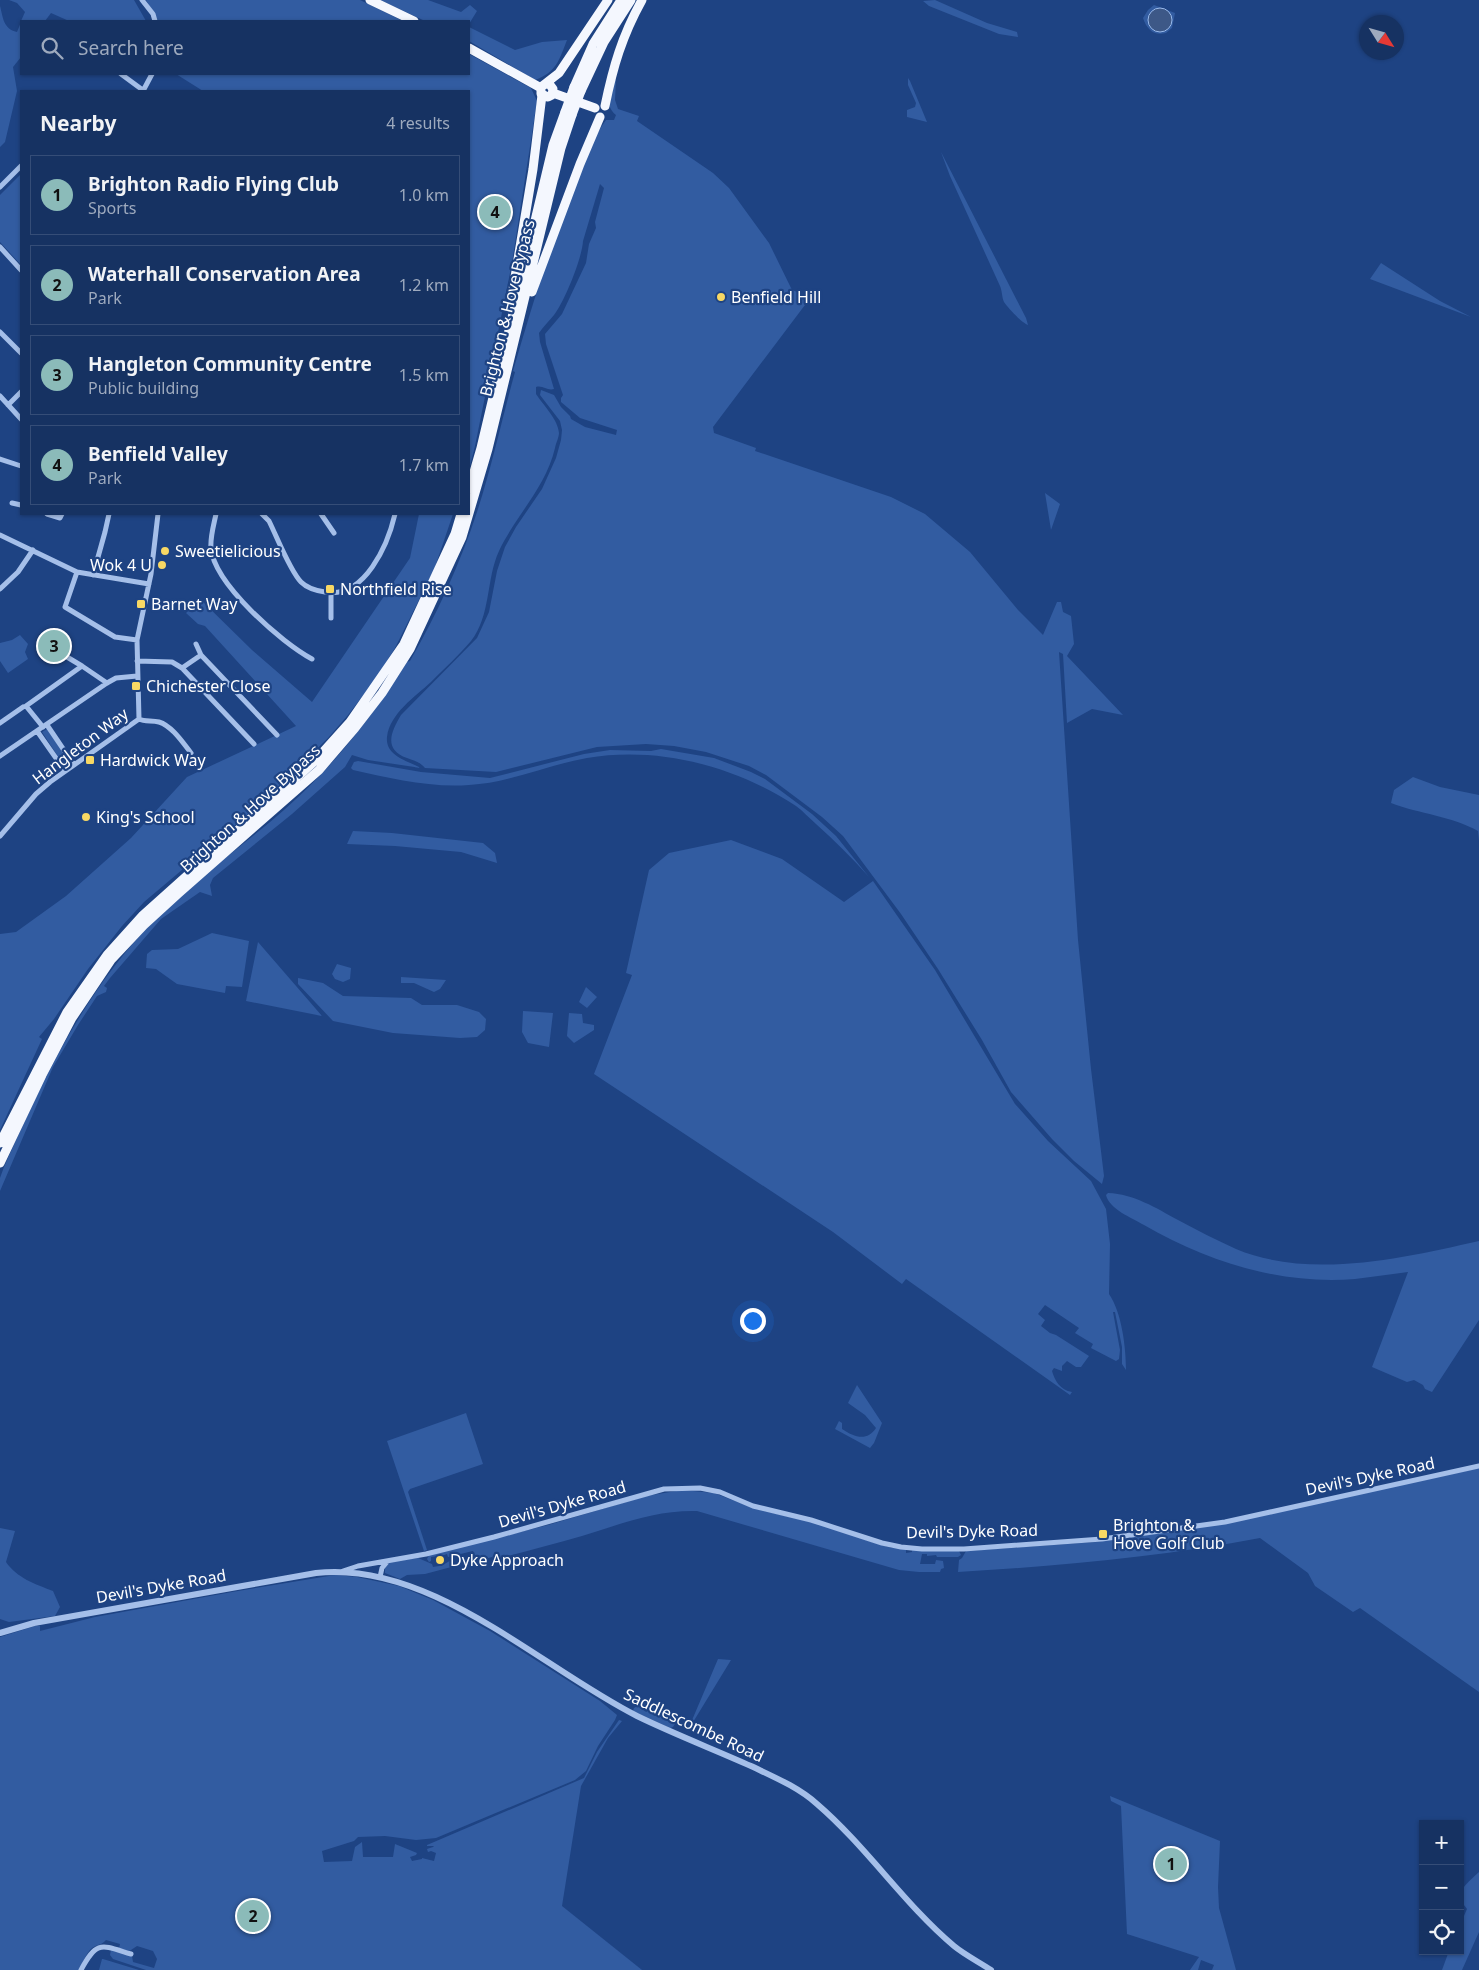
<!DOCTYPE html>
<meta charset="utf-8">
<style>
:root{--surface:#163262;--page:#1f3a68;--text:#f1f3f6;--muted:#9eaabe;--line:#354d77;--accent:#8bbbb9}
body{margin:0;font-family:"Noto Sans",sans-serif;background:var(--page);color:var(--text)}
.controls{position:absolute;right:15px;bottom:15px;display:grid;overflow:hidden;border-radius:0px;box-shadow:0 1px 4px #0004}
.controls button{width:45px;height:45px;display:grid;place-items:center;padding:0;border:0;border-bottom:1px solid var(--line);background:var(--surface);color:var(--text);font:25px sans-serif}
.compass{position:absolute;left:1359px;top:15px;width:45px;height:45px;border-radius:50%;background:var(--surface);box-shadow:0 1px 4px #0004;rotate:127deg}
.you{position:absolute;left:752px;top:1320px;width:18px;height:18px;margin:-12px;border:4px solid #fff;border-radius:50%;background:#1a73e8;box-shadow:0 0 0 8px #1a73e833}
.badge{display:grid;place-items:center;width:32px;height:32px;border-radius:50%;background:var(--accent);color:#111;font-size:16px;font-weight:700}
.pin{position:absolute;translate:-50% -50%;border:2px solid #fff;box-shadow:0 1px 5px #0006}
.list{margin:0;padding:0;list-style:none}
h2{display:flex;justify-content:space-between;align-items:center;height:65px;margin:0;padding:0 20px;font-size:21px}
h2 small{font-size:16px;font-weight:400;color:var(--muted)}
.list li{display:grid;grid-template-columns:32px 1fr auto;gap:15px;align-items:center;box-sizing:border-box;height:80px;margin:0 10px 10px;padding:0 10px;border:1px solid var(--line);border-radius:0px}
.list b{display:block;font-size:19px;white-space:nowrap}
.list p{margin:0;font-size:16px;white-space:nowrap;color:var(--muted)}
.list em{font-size:16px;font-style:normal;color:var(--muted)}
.icon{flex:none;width:28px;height:28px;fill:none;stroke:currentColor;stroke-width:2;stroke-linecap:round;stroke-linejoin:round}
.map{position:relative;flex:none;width:1479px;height:1970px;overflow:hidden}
.search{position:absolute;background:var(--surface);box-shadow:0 1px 4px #0004;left:20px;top:20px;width:450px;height:55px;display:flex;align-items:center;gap:12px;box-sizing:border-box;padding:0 18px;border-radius:0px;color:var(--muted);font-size:19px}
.panel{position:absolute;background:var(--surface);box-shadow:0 1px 4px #0004;left:20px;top:90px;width:450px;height:425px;border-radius:0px}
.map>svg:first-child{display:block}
</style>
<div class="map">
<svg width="1479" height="1970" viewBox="0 0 1479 1970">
<rect width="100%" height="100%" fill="#1e4383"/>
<path fill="#325ca1" d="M 9,0 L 134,0 L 146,21 L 69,21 L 51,13 L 45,21 L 21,21 L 25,12 L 17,3 Z
M 146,0 L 360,0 L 403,21 L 158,21 Z
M 380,0 L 428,0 L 461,12 L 470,5 L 477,11 L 469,24 L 469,21 L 425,21 Z
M 935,0 L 987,23 L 1017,32 L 1018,37 L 999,34 L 929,6 L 923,1 Z
M 1154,5 L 1175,13 L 1172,28 L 1166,33 C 1154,36 1147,30 1143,18 L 1148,10 Z
M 0,6 C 3,17 3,29 17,32 L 21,22 L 21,57 L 13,67 L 17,91 L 5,142 L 0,147 Z
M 469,27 L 515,50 L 542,42 L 567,40 C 559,60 557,72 535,80 L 469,41 Z
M 469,54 L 531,88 L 537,101 L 512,263 L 475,446 L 469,470 L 469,91 L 203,91 L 176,74 L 469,74 Z
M 616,78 L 615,100 L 618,109 L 639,116 L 637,121 L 713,173 L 729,188 L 769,243 L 792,290 L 811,297 L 713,427 L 714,433 L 756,448 L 755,451 L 891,497 L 925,514 L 970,552 L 1018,610 L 1043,635 L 1057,602 L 1061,602 L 1063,612 L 1071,616 L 1074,644 L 1067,656 L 1123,715 L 1092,709 L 1067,723 L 1063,654 L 1059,652 L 1078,940 L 1091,1069 L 1104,1176 L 1102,1184 L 1074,1161 L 1052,1139 L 1011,1092 L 982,1040 L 938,969 L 901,914 L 843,836 L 822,817 L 766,775 L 749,766 L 706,752 L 674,746 L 646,744 L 597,747 L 496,772 L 425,768 C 420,762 415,761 407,758 C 383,749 391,732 401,715 L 477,638 L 489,612 L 497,571 L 505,547 L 516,527 L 542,489 L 556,458 L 561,440 L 562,430 L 560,421 L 540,395 L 541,390 L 554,395 L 561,407 L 570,416 L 571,419 L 585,427 L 616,435 L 617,430 L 580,418 L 561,402 L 561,398 L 563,395 L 546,344 L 545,334 L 562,314 L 586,263 L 589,244 L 596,228 L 595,222 L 604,188 L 600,184 L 583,241 C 582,258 565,301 554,315 C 549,321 543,327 539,333 L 540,342 L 554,389 C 547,391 543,385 536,387 L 536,394 C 543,405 558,419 559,433 C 559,437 556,443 555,448 C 546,487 516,515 499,551 C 486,579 491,616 471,641 C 459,655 444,669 431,682 C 415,697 390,713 387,737 C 385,756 408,761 421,768 L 368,760 L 352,755 L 345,767 L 292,814 L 213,878 L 210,885 L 212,896 L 200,892 L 161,919 L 110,978 L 104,986 L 107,988 L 106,992 L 97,996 L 78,1025 L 53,1067 L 0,1191 L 0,1178 L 4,1167 C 46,1073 84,992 157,917 C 196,878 243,846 284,810 C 332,768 373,716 407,662 L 410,661 C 437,614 460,564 477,512 C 492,466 502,419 515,372 L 513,371 C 530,313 547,255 569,199 C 579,173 589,142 606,120 L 614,120 L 616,115 C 603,104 611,91 616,78 Z
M 908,78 L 910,81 L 927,122 L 907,117 L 907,110 L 915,107 L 916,103 L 908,85 Z
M 941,152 L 1026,318 L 1028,325 C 1022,323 1008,308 1004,302 C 1002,298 1002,290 1000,286 L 950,176 Z
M 21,174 L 21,265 L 0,242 L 0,195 Z
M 1381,263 L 1440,301 L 1471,317 L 1370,279 Z
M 1045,493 L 1060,504 L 1051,530 Z
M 419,514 L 453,514 L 434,570 L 395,648 L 375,680 L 348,715 L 328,738 L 259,805 L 144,902 L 122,926 L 88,969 L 54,1019 L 39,1037 L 42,1039 L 0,1130 L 0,934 L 16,932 L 66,896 L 131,838 L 187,777 L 296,726 L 205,626 L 198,624 L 186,613 L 200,599 L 252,650 L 312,702 L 410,558 Z
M 20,635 L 28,644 L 25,652 L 28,659 L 8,673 L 0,661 L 0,643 L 12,640 Z
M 47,729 L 69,761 L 63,764 L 42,732 Z
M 661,749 L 714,758 L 751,772 L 765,779 L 812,814 L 836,836 L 869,877 C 852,858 835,841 816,824 C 809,818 803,811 796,806 C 735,766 659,746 587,758 C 547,765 509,783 469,785 C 430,788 390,778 353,770 L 351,768 L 354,762 L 358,761 L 421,772 L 490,778 L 584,754 L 610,750 L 651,751 Z
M 1413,777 L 1440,787 L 1479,795 L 1479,841 L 1478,831 C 1451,816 1420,814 1391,803 L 1394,790 Z
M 353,831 L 392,833 L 483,843 L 495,853 L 497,863 L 461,852 L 395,846 L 347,844 Z
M 731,840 L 782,859 L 844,902 L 873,881 L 935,970 L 1015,1104 L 1048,1141 L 1091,1181 L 1106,1209 L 1110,1244 L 1109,1294 C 1122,1313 1126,1348 1126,1370 L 1122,1364 L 1122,1347 L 1115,1312 L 1113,1312 L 1120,1350 L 1119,1359 L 1116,1361 L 1091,1348 L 1093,1344 L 1075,1333 L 1079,1328 L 1045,1305 L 1038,1314 L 1045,1320 L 1041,1326 L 1050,1333 L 1056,1335 L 1089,1356 L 1081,1367 L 1076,1367 L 1067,1361 L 1062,1366 L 1062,1371 L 1054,1368 L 1052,1371 C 1055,1381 1060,1390 1072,1392 L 1070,1395 L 906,1279 L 902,1284 L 833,1232 L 594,1074 L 632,975 L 626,973 L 649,870 L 669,853 Z
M 212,933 L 249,941 L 242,987 L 226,986 L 225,993 L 177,984 L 156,969 L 146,968 L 147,954 L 152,950 L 178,949 Z
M 258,942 L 322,1016 L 246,1001 Z
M 337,964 L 351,968 L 350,979 L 343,982 L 335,979 L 332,974 Z
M 401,977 L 446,980 L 440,989 L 434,992 L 414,983 L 401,983 Z
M 298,978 L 323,983 L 343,996 L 411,998 L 422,1005 L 457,1005 L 479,1012 L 486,1019 L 485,1030 L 477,1037 L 460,1038 L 393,1033 L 333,1021 L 298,984 Z
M 586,987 L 597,997 L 587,1008 L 579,1002 Z
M 523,1011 L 553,1013 L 549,1047 L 528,1043 L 522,1032 Z
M 569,1013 L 582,1014 L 583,1023 L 594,1025 L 594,1030 L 574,1043 L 567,1036 Z
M 1108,1193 C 1134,1194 1156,1208 1178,1220 C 1197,1230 1216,1240 1236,1249 C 1310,1280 1404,1258 1479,1241 L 1479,1320 L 1432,1392 L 1425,1389 L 1423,1385 L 1414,1380 L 1407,1382 L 1372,1367 L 1408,1272 C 1391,1274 1373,1277 1355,1279 C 1281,1285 1208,1262 1144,1225 C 1132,1218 1109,1209 1106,1195 Z
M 857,1385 L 882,1423 L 874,1443 L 870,1448 L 835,1429 L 839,1421 L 842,1423 L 842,1429 C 854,1437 867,1442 876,1428 L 865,1415 L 848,1403 Z
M 466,1413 L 483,1464 L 410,1489 L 408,1492 L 427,1550 L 424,1551 L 387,1441 Z
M 1479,1468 L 1479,1692 L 1360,1608 L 1353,1612 L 1315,1586 L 1308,1573 L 1260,1538 C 1160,1557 1060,1566 958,1572 L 959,1560 L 962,1558 L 966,1551 L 1096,1542 L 1227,1523 Z
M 682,1490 L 714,1493 L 756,1509 L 815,1523 L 872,1542 L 892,1548 L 906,1548 L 906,1553 L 912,1552 L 912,1550 L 959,1551 L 961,1555 L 958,1557 L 937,1557 L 936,1555 L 927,1556 L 927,1554 L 922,1554 L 920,1564 L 935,1564 L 936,1560 L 943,1561 L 944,1568 L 941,1569 L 940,1572 L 919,1572 L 899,1570 L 697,1511 C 655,1510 621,1524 582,1536 C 552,1545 522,1552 493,1560 L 492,1557 L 477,1561 L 473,1551 L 448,1557 L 447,1554 L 441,1556 L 441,1558 L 439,1559 L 438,1556 L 431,1557 L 431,1561 L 429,1562 L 427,1559 L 429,1555 L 548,1525 L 646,1496 Z
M 0,1528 L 15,1531 L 6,1562 C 17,1578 35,1584 53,1591 L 60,1607 L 55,1616 L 9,1622 L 0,1619 Z
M 418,1558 L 432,1564 L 433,1567 L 439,1566 L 440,1563 L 441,1566 L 453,1559 L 455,1566 L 425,1574 L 407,1575 L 400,1579 L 385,1573 L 385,1568 L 390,1562 Z
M 335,1575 L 357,1577 L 399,1586 L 433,1600 L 490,1631 L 600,1701 L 617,1715 L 615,1720 L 598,1746 L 586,1771 L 575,1780 L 436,1838 L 416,1840 L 385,1836 L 358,1837 L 354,1841 L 322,1851 L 324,1862 L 352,1861 L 355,1847 L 362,1842 L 363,1857 L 393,1857 L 395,1844 L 417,1853 L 416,1855 L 410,1857 L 412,1861 L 422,1859 L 422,1858 L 434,1861 L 436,1853 L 431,1851 L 428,1852 L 427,1849 L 433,1847 L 434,1846 L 427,1846 L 427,1845 L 584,1778 L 597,1752 L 619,1720 L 622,1721 L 608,1738 L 581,1786 L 562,1906 L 642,1970 L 146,1970 L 113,1959 L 110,1955 L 111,1950 L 132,1956 L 133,1962 L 154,1968 L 157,1959 L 153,1951 L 137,1946 L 128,1952 L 119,1949 L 120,1944 L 106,1940 C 102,1945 98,1944 92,1948 C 86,1953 83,1963 79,1970 L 0,1970 L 0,1637 L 35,1626 L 40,1626 L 40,1631 L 95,1617 L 232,1592 Z
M 718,1659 L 731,1660 L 687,1732 Z
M 645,1702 L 668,1712 L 676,1722 L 673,1727 L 670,1728 L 633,1711 L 634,1708 Z
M 1110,1796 L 1220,1841 L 1218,1887 L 1219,1908 L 1236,1970 L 1212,1970 L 1214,1965 L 1201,1960 L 1198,1970 L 1190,1970 L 1199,1957 L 1127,1934 L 1121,1806 L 1111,1801 Z
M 1479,1872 L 1479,1932 L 1462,1970 L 1442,1970 L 1449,1951 L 1460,1951 L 1460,1925 L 1467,1909 C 1465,1906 1461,1902 1460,1899 C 1458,1889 1473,1878 1479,1872 Z
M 102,1959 L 103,1959 L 139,1970 L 99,1970 Z"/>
<path fill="#3d5887" stroke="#98b9eb" d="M1148 20a12 12 0 1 1 24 0a12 12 0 1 1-24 0Z"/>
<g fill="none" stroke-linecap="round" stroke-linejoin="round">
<path stroke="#a5bfe9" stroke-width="5" d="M 142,0 L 153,14 L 155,21
M 121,74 L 144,91
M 143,91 L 152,74
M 0,187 L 21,166
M 0,247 L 21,270
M 0,332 L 21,353
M 0,396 L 21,419
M 8,405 L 21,392
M 0,459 L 21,466
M 12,503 L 21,505
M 47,514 L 60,518 L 62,514
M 216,514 C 214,524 210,537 211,548 C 214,584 282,643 312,659
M 262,514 L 269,521 C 277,537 290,571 301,582 C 307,588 318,591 325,592 C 365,599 388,544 395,514
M 321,514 L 334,533
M 0,535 L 77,572 L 149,584
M 77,572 L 65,607 L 115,637 L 137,640
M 93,575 L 105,532 L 109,514
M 0,589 L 18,572 L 33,550
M 331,618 L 331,593
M 196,644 L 201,655
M 51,654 L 57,651 L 82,666
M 137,661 L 172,662 L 182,668 L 254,744
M 182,668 L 201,655 L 277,735
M 139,719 C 145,722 152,720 159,722 C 172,726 183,743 191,753
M 0,723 L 23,707
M 47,725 L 74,765
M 43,727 L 26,706 L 82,666 L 107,683
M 37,731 L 65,771
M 0,756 L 107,683 L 116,678 L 137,676
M 0,836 L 36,794 L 50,782 L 139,719 L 137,640 L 151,574 L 158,514
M 343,1571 L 358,1566 L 426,1554 L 494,1537 L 664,1489 L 700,1488 L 720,1492 L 753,1506 L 811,1520 L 882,1543 L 901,1547 L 922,1549 L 964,1549 L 1102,1539 L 1225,1522 L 1479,1466
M 380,1577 L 382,1568 L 387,1562
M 81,1970 C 97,1940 101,1945 131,1954"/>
<path stroke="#a5bfe9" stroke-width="6" d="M 0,1633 L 34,1623 L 316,1573 C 430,1560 540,1667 637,1716 C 674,1734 713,1749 751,1766 C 774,1777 798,1787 817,1804 C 867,1847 904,1904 954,1946 C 965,1955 979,1962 991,1970"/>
<path stroke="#f4f7fe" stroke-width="9" d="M 370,0 L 414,21
M 469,48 L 541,88
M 546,84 L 550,85 L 553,89 L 552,95 L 548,97 L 541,94 L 541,87 L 559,73 L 608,0
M 574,87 L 593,44 L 621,0
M 581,91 L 604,42 L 631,0
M 553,93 L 595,108
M 605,106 C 613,67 622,36 642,0
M 532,292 L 580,164 L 600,117
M 511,301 L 533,169 L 542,95
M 469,489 L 481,448 L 553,145 L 565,112
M 0,1143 L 67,1012 L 107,955 L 143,915 L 314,762 L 350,722 L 404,644 L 455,534 L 461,514
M 0,1163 L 42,1075 L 72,1018 L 111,960 L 144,925 L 179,893 L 319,770 L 355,728 L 382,693 L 410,649 L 462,537 L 488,449 L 561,148 L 572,115"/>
<path stroke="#f4f7fe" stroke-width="9" d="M 565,112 L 574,87
M 572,115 L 581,91"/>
</g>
<g fill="#f8d864" stroke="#1e4383" stroke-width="2">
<circle cx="721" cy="297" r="5"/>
<circle cx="165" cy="551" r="5"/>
<circle cx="162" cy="565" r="5"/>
<rect x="325" y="584" width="10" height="10" rx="2.5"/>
<rect x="136" y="599" width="10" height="10" rx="2.5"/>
<rect x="131" y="681" width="10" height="10" rx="2.5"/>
<rect x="85" y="755" width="10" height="10" rx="2.5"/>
<circle cx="86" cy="817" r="5"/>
<rect x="1098" y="1529" width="10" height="10" rx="2.5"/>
<circle cx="440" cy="1560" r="5"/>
</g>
<g text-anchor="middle" stroke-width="4.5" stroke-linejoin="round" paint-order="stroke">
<g font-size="16" fill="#fff" stroke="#1e4383" text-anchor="start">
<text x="731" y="303">Benfield Hill</text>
<text x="175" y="557">Sweetielicious</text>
<text x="152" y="571" text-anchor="end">Wok 4 U</text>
<text x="340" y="595">Northfield Rise</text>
<text x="151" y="610">Barnet Way</text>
<text x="146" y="692">Chichester Close</text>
<text x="100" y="766">Hardwick Way</text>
<text x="96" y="823">King's School</text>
<text x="1113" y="1531">Brighton &amp;<tspan x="1113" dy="18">Hove Golf Club</tspan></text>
<text x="450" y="1566">Dyke Approach</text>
</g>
<g font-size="16" fill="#fff" stroke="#1e4383">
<text transform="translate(507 308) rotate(-76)" y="6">Brighton &amp; Hove Bypass</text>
<text transform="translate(80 746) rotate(-37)" y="6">Hangleton Way</text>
<text transform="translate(250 808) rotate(-42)" y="6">Brighton &amp; Hove Bypass</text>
<text transform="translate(1370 1476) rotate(-12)" y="6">Devil's Dyke Road</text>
<text transform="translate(562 1504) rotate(-16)" y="6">Devil's Dyke Road</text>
<text transform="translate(972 1531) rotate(-1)" y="6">Devil's Dyke Road</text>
<text transform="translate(161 1586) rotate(-10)" y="6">Devil's Dyke Road</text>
<text transform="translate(694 1725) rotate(25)" y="6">Saddlescombe Road</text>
</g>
</g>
</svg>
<div class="controls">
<button>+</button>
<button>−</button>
<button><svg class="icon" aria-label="locate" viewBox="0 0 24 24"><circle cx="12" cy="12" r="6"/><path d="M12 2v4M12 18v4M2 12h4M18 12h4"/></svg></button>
</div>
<svg class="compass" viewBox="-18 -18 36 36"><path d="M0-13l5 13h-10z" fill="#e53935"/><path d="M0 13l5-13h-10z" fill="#9eaabe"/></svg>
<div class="you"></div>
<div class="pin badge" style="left:1171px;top:1864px">1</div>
<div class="pin badge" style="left:253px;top:1916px">2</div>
<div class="pin badge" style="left:54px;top:646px">3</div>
<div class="pin badge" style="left:495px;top:212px">4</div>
<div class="search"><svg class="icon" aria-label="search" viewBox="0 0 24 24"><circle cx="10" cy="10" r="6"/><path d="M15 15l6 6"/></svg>Search here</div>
<section class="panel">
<h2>Nearby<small>4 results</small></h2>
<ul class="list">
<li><span class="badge">1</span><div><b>Brighton Radio Flying Club</b><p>Sports</p></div><em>1.0 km</em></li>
<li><span class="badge">2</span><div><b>Waterhall Conservation Area</b><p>Park</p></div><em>1.2 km</em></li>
<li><span class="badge">3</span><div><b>Hangleton Community Centre</b><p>Public building</p></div><em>1.5 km</em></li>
<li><span class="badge">4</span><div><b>Benfield Valley</b><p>Park</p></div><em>1.7 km</em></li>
</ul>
</section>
</div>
